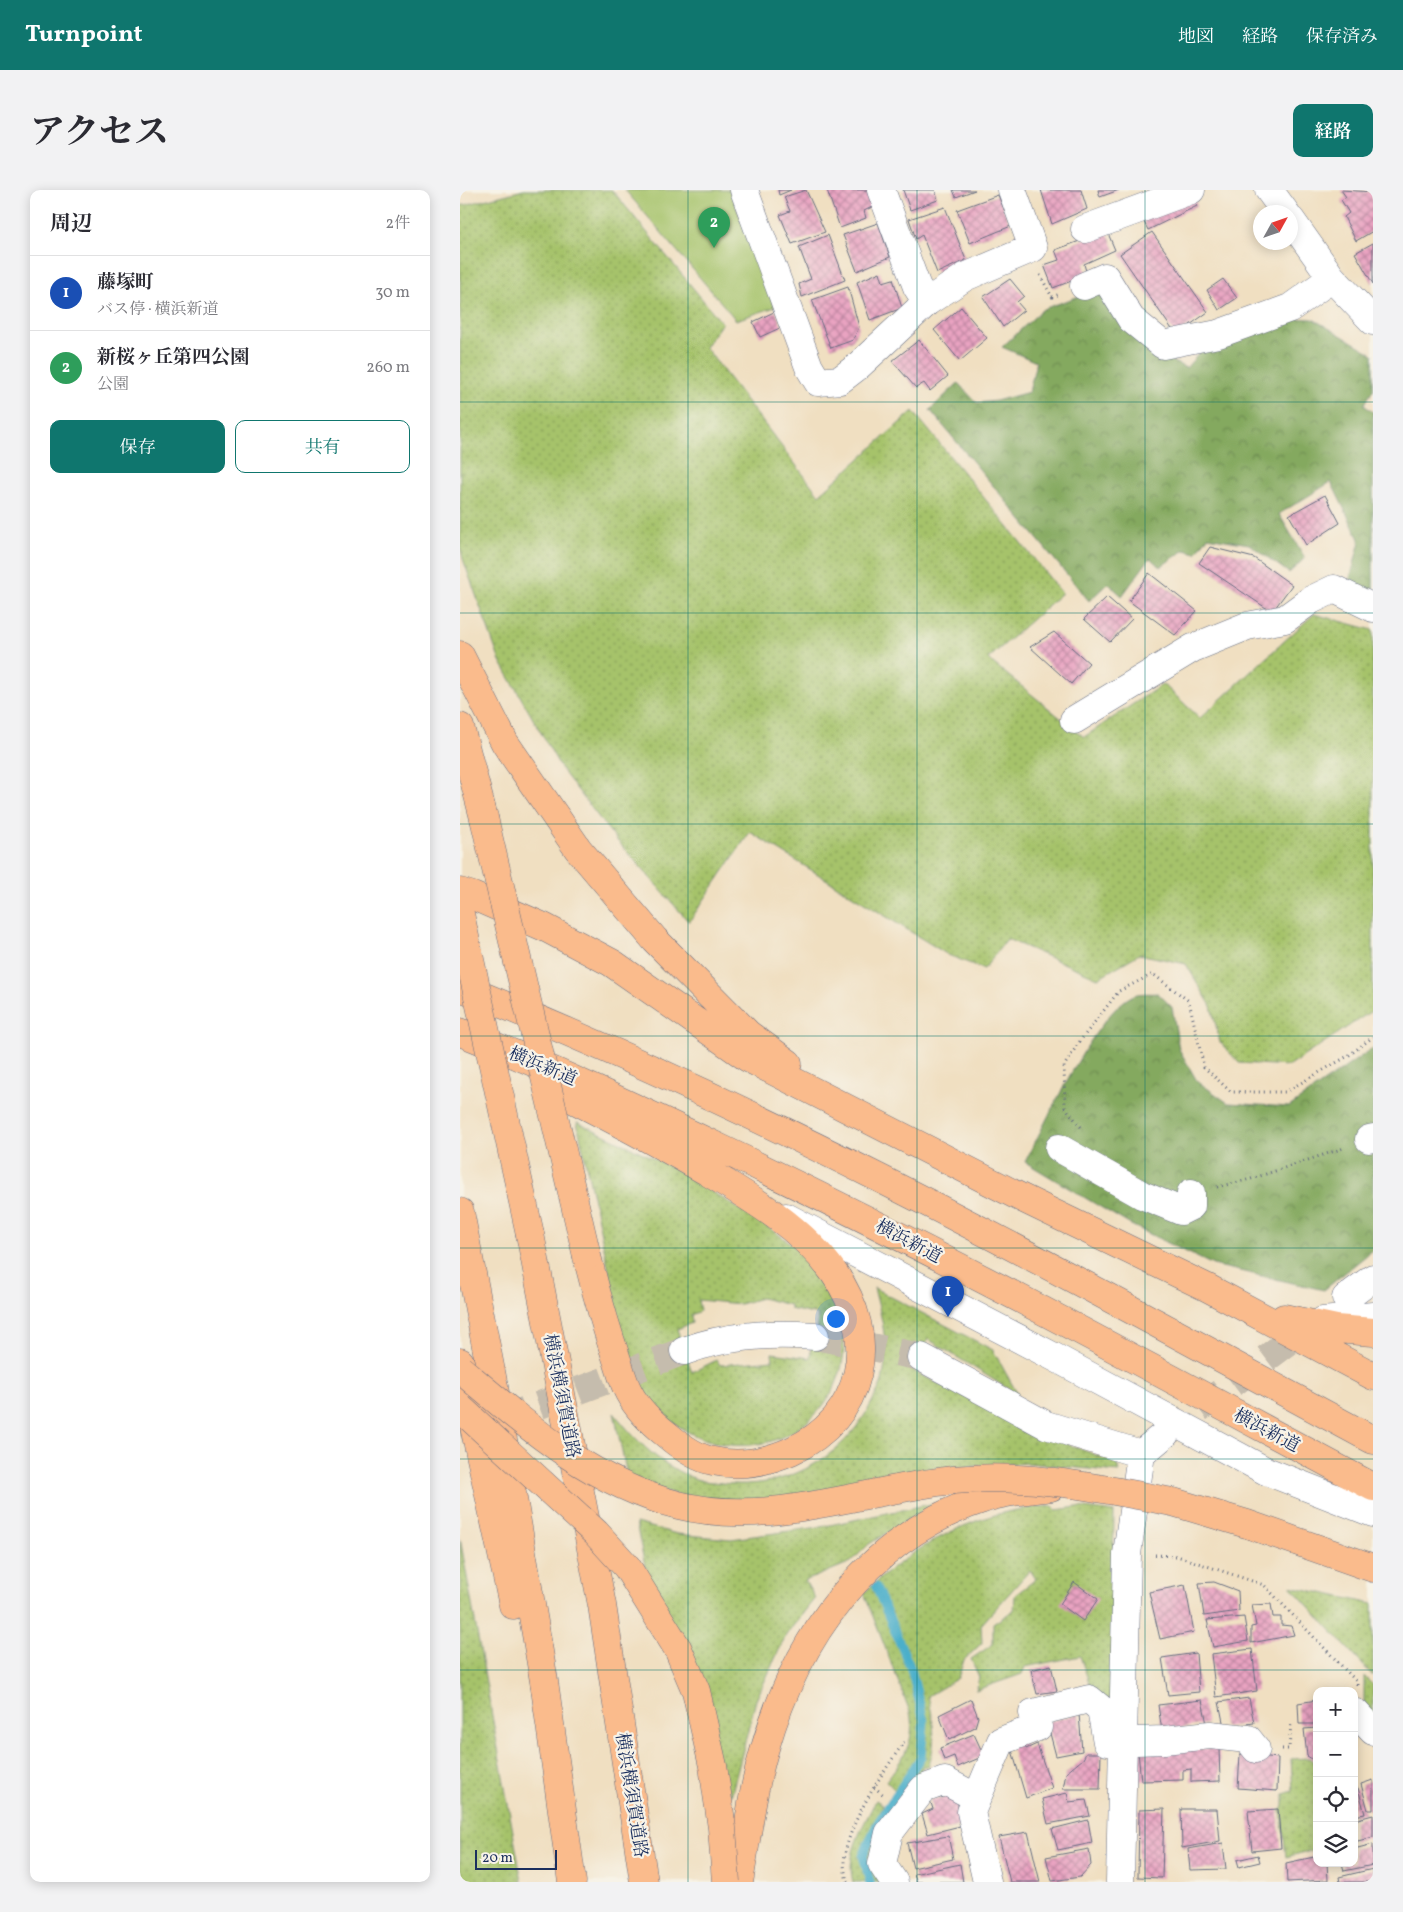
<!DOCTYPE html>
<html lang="ja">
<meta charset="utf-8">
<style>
:root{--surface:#fff;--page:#f2f2f3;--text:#2b2b33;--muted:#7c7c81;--line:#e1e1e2;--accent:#0f766e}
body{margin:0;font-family:Vollkorn,"Noto Serif JP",serif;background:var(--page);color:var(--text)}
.controls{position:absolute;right:15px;bottom:15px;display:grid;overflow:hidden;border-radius:10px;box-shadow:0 2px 12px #0003}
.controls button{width:45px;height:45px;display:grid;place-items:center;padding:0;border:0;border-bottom:1px solid var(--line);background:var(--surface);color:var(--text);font:25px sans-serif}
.compass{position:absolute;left:793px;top:15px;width:45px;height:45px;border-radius:50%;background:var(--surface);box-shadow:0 2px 12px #0003;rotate:50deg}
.scale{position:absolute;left:15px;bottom:12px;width:82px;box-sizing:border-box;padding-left:5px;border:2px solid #1b2f5e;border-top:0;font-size:14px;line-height:18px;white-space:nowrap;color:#1b2f5e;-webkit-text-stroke:4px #f7f3e8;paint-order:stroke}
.you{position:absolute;left:375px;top:1128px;width:18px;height:18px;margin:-12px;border:4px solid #fff;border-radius:50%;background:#1a73e8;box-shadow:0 0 0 8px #1a73e833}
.badge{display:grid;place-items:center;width:32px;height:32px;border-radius:50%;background:var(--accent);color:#fff;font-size:16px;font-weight:700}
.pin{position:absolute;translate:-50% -41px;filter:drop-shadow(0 1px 2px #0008)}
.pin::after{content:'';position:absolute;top:26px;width:18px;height:15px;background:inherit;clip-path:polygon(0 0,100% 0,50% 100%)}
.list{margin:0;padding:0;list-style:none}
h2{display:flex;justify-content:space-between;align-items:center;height:65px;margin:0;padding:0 20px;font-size:21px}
h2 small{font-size:16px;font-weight:400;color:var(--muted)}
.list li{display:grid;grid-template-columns:32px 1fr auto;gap:15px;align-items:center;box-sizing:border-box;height:75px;padding:0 20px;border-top:1px solid var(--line)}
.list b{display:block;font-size:19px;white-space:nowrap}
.list p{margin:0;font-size:16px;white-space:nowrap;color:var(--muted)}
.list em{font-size:16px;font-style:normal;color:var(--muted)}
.actions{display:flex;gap:10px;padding:15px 20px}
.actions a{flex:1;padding:11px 0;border:1px solid var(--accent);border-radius:10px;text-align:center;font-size:18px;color:var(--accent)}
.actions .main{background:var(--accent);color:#fff}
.icon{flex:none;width:28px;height:28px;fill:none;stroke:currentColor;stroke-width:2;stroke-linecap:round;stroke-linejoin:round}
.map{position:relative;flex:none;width:913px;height:1692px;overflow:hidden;border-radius:10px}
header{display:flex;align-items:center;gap:30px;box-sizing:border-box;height:70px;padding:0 25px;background:var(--accent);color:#fff}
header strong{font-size:24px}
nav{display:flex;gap:28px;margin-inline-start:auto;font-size:18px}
.intro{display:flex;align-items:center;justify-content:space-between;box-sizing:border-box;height:120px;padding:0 30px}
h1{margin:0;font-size:35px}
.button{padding:12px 22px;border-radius:10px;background:var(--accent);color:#fff;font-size:18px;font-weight:700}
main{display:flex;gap:30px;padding:0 30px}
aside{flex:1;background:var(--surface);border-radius:10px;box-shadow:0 2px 12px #0003}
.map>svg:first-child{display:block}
</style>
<header>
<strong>Turnpoint</strong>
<nav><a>地図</a><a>経路</a><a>保存済み</a></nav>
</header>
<div class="intro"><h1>アクセス</h1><a class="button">経路</a></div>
<main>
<aside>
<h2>周辺<small>2件</small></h2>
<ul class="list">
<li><span class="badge" style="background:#1a4fb4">1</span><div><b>藤塚町</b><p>バス停 · 横浜新道</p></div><em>30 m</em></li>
<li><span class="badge" style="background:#2e9e5b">2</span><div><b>新桜ヶ丘第四公園</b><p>公園</p></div><em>260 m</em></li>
</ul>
<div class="actions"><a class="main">保存</a><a>共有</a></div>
</aside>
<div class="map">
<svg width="913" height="1692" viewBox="0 0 913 1692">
<defs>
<pattern id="grass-dots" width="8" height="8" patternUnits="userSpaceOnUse" patternTransform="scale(1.25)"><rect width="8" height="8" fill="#a6c36a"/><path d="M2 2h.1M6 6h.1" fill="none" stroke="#869f5a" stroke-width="1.8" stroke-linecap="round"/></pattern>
<pattern id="forest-crowns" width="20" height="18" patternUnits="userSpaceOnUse" patternTransform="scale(1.25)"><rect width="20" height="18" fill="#84a95e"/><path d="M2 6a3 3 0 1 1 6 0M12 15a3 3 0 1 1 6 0" fill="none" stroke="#6b8a51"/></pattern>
<pattern id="building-cross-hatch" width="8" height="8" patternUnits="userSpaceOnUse" patternTransform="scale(1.25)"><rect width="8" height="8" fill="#e9a3c1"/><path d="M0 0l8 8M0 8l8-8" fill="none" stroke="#bc85a0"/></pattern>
</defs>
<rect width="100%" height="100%" fill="#f7f3e8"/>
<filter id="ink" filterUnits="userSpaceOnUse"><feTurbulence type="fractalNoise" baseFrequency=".02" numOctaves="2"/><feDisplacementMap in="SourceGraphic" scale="10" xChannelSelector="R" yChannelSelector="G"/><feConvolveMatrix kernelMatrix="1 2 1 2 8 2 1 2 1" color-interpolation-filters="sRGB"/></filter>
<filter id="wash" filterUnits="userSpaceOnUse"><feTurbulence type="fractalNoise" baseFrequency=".0096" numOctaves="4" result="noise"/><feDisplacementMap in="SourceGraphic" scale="20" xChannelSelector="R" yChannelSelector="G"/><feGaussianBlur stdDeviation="1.12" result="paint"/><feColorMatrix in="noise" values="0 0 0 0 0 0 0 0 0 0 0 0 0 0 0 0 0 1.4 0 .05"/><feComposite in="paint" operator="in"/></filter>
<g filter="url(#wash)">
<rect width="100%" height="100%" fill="#f0dfc1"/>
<path fill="url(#grass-dots)" stroke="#607964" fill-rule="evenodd" d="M 64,0 L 152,0 L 262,133 L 245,157 L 359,305 L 453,221 L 602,403 L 528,469 L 624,547 L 703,494 L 740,528 L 854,424 L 913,440 L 913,820 L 829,876 L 779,873 L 760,852 L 751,816 L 726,774 L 679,764 L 638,788 L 547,749 L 524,779 L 488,765 L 290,642 L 229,732 L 154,647 L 102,580 L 39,469 L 3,369 L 0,357 L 0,16 Z
M 117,932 C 146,946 176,959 205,974 C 227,985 247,999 268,1012 C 304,1034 344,1057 368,1093 C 372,1100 374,1108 376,1115 C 410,1200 329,1279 244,1249 C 221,1241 200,1225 187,1204 C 163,1166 157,1120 148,1077 C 138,1029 127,980 117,932 ZM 301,1108 L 330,1115 L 330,1119 L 358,1125 L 355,1156 L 351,1156 L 350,1168 L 312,1163 L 313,1170 L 260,1175 L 257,1170 L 232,1182 L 217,1139 L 232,1133 L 231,1125 L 240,1121 L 238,1110 L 280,1114 Z
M 414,1098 L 533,1160 L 558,1205 L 468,1149 L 455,1182 L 573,1241 L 657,1273 L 659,1282 L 568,1273 L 465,1279 L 390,1294 L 298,1316 L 232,1309 L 168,1290 L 154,1223 C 177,1252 201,1276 236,1289 C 244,1292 254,1292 262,1293 C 325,1301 384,1268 412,1212 C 415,1205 420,1198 422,1191 C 430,1158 422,1129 414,1098 Z
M 475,1313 L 409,1354 L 391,1372 L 345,1391 L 355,1408 L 326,1445 L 296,1510 L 271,1606 L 189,1395 L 176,1333 L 217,1344 L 271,1349 L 360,1337 Z
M 593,1316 L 596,1320 L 617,1317 L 654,1322 L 651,1521 L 632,1501 L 620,1466 L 565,1477 L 562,1484 L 516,1500 L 519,1487 L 511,1469 L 533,1454 L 533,1434 L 554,1420 L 555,1405 L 576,1389 L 570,1380 L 521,1435 L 522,1453 L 504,1470 L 498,1488 L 468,1506 C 474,1531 477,1553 468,1577 L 462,1577 L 459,1589 L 442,1607 L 426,1591 C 443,1568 456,1553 450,1522 L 404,1403 C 455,1354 521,1318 593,1316 Z
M 0,1348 L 62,1692 L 0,1692 Z
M 830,1396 L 913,1414 L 913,1486 Z
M 904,1486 L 913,1495 L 913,1529 L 904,1520 Z
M 849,1568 L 857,1575 L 857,1665 L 855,1666 L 853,1660 L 826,1667 L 821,1620 L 824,1616 L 824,1604 L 833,1601 L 831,1569 Z
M 416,1610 L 423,1615 L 401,1667 L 408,1692 L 393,1692 C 385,1663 404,1635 416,1610 Z
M 428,1621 L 434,1624 L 426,1692 L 413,1692 C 400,1663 411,1644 428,1621 Z"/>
<path fill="url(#forest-crowns)" stroke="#506c5e" d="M 642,98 L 701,166 L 726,178 L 743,159 L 827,128 L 853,129 L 913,164 L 913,200 L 904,215 L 913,222 L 913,407 L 889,393 L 900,351 L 871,292 L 819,324 L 845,368 L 829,383 L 789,354 L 748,347 L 736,363 L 725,360 L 700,377 L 690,368 L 662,406 L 648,393 L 629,411 L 470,220 L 498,193 L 517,213 L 536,211 L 569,202 L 576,172 L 542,157 L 583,119 Z
M 698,803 L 712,817 L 719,859 L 737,891 L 768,913 L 829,917 L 913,858 L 913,1060 L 864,1100 L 753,1075 L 669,1034 L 565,972 C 585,934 635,824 672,806 C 678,802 690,804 698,803 Z"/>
<path fill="#a6c36a" stroke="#607964" d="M 165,0 L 270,0 L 315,117 L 276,130 Z"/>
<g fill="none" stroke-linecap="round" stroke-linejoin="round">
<path stroke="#4bafca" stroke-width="9" d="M 410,1692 L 403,1666 L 417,1634 L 461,1567 L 464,1531 L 451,1479 L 416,1397"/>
</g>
<g id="blocks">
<path fill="url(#building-cross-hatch)" d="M 318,0 L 331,0 L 319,5 Z
M 346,0 L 365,42 L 332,54 L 320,25 L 330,21 L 324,7 Z
M 367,0 L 408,0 L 414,16 L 404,21 L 406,28 L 380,38 Z
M 443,0 L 475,0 L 478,10 L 450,20 Z
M 493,0 L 515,0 L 496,7 Z
M 581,0 L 621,0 L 627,19 L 592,34 Z
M 638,0 L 659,0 L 640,7 Z
M 881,0 L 913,2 L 913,41 L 896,51 L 884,27 L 889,23 L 881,10 L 886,7 Z
M 538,5 L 551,36 L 510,53 L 497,20 Z
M 734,6 L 737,16 L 688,40 L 681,26 Z
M 485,17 L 506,70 L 477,83 L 462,45 L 456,49 L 449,29 Z
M 418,33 L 430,67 L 397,81 L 383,45 Z
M 647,41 L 655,60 L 624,74 L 627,85 L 593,98 L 584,75 L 599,70 L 595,60 Z
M 692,42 L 748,122 L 716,145 L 660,64 Z
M 368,45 L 385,90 L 342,107 L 339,94 L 351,89 L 339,57 Z
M 913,53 L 913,94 L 895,63 Z
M 420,82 L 423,92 L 433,89 L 442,118 L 410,130 L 397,92 Z
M 550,89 L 564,106 L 557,112 L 564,120 L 543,137 L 523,107 Z
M 763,89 L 777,108 L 759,120 L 747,100 Z
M 388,97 L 399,137 L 393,150 L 371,158 L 352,110 Z
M 501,117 L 527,148 L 500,171 L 474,140 Z
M 316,121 L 322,137 L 300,147 L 293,132 Z
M 459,150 L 488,186 L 470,201 L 464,193 L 456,198 L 432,171 Z
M 865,305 L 880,333 L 846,355 L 829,325 Z
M 750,357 L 794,368 L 832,395 L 812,422 L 739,373 Z
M 689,383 L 737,421 L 715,445 L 669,411 Z
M 647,407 L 672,429 L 650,452 L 624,429 Z
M 594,442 L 629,473 L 611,494 L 570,457 Z
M 614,1392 L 638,1409 L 623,1431 L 600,1414 Z
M 754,1392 L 778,1401 L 779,1421 L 744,1426 L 739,1393 Z
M 725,1395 L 734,1442 L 700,1449 L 689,1402 Z
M 811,1414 L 813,1427 L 821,1427 L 821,1435 L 831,1436 L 834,1445 L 791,1453 L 791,1437 L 796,1436 L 792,1415 Z
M 784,1427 L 788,1451 L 753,1457 L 747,1430 Z
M 792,1459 L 797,1501 L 756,1507 L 751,1464 Z
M 736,1463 L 739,1502 L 708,1505 L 702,1468 Z
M 591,1475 L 597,1501 L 577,1504 L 571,1480 Z
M 789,1508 L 794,1533 L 764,1537 L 759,1512 Z
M 511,1509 L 518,1527 L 515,1537 L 489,1550 L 479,1525 Z
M 742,1510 L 747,1534 L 702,1541 L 698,1515 Z
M 857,1510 L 857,1534 L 839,1534 L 838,1513 Z
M 619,1524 L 622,1561 L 596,1566 L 587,1532 Z
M 857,1538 L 857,1572 L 847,1566 L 844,1539 Z
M 514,1544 L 524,1566 L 498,1577 L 494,1566 L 484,1570 L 480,1558 Z
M 564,1551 L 566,1559 L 577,1554 L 592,1598 L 566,1608 L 551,1557 Z
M 759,1558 L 760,1591 L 731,1592 L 731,1579 L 723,1580 L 723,1590 L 681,1591 L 678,1562 Z
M 626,1563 L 641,1563 L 640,1599 L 603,1599 L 606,1583 L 623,1569 Z
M 780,1564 L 818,1568 L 817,1601 L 778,1598 Z
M 913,1590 L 913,1620 L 908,1620 L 901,1594 Z
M 898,1598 L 905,1624 L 894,1626 L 894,1599 Z
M 607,1603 L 609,1612 L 626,1610 L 630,1626 L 588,1634 L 582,1609 Z
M 497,1604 L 500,1636 L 468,1644 L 462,1624 L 473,1619 L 470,1610 Z
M 704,1619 L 702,1688 L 678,1687 L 679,1620 Z
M 721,1619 L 757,1619 L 760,1651 L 722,1658 Z
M 818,1619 L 821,1658 L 792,1661 L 788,1621 Z
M 913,1625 L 913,1647 L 894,1652 L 894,1630 Z
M 628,1630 L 632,1653 L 598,1660 L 592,1639 Z
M 568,1642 L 580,1692 L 550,1692 L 539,1647 Z
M 488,1646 L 493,1669 L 453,1678 L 447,1653 Z
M 763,1653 L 766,1679 L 730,1680 L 728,1659 Z
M 913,1654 L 913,1675 L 884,1681 L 882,1673 L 894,1673 L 894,1659 Z
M 629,1659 L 631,1675 L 620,1687 L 592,1691 L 586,1667 Z
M 798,1665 L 800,1672 L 779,1677 L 777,1670 Z
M 854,1667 L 856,1673 L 867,1673 L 868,1690 L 827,1692 L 826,1673 Z
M 500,1674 L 503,1692 L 457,1692 L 454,1684 Z
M 913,1679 L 913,1692 L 880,1692 L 879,1687 Z"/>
</g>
</g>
<g filter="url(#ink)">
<use href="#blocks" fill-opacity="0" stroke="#666d81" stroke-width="1"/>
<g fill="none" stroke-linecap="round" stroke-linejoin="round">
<path stroke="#c5bcad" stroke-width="28" stroke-dasharray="28 14" stroke-linecap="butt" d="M 355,1146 L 461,1167
M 705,1244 L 855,1132
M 0,1245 L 224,1161"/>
<defs>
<path id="minor" d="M 284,0 L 349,177 L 358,192 L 380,190 L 397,177 L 467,112 L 505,87 L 573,58 L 552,0
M 421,0 L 457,97 L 467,112
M 809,0 L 825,22
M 831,30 L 872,88 L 913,131
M 625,39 L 731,0
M 624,96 L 645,87 L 671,129 L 703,155 L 758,144 L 830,118 L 872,88
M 614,530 L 733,458 L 787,436 L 825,429 L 851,410 L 874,399 L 913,418
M 909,949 L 913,948
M 599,958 L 682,1005 L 721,1021 L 731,1016 L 731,1003
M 326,1027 L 598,1169 L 806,1281 L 913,1323
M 886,1108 L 913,1088
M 863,1131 L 913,1126
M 224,1161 C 268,1145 309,1143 355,1146
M 461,1167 L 586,1235 L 681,1264
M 896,1523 L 913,1541
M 434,1692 L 422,1674 L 429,1643 L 463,1599 L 485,1591 L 517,1608
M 527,1692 L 511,1622 L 541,1551 L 578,1537 L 573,1523 L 629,1509 L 641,1519 L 647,1552 L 704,1550 L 750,1545 L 788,1549 L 796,1559
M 660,1692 L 667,1364 L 681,1264 L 705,1244"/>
<path id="highway" d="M 0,465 L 45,553 L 118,659 L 195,750 L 288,844 L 328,873
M 0,537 L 24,628
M 0,702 L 13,706 L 84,737 L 152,773 L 288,868 L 562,1008 L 748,1098 L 913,1186
M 0,797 C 316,923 614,1089 913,1250
M 0,842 C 89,877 176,918 262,959 C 483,1064 698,1182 913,1297
M 93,899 C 145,925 196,952 246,981 C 293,1009 342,1038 374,1083 C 420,1147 405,1228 331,1261 C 306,1272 280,1277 253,1271 C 236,1268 220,1256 207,1245 C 192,1233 178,1220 169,1203 C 164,1194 161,1183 158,1173 C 146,1138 136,1103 127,1066
M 0,1022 L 34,1197 L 84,1491 L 112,1692
M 70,1044 L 142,1415 L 184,1692
M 824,1128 L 876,1139 L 913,1142
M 0,1172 L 53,1415
M 713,1312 L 787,1334 L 913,1378
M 279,1692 C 287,1648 292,1601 305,1558 C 337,1447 407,1348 520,1310 C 542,1302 567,1300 591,1297"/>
</defs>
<use href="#minor" stroke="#666d81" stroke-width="29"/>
<use href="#highway" stroke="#666d81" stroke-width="29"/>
<path stroke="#666d81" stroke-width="3" stroke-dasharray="1 4" stroke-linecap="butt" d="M 580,85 L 592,107 L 600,104
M 621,937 L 605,917 L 604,876 L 620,851 L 659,801 L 693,784 L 729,811 L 744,877 L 771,902 L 825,902 L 888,866 L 913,847
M 757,997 L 791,989 L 884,958
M 695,1365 L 717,1366 L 804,1395 L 897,1492 L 897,1495
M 822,1559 L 829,1559 L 831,1533
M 414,1597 L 425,1606
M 387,1692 C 386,1686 384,1679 384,1673 C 386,1634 423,1583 444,1552"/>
<use href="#minor" stroke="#fff" stroke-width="28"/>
<use href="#highway" stroke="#fabb8c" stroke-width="28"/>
<defs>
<path id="highway-bridge" d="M 24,628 L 127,1066
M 0,724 L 70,1044
M 0,1179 C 67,1236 131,1293 218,1315 C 310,1338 402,1300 493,1290 C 568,1283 640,1298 713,1312
M 0,1218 L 136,1343 L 167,1377 L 218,1459 L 236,1501 L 253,1576 L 262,1638 L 266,1692"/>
</defs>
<use href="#highway-bridge" stroke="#666d81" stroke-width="29" stroke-linecap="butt"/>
<use href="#highway-bridge" stroke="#fabb8c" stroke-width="28"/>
</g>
</g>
<path fill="none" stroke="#0f766e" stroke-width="1" stroke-opacity="0.55" d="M 228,0 L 228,1692M 457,0 L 457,1692M 685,0 L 685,1692M 0,212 L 913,212M 0,423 L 913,423M 0,634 L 913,634M 0,846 L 913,846M 0,1058 L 913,1058M 0,1269 L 913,1269M 0,1480 L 913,1480"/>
<g text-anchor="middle" stroke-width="4.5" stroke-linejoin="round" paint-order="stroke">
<g font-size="18" fill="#1b2f5e" stroke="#f7f3e8">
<text transform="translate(83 876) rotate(23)" y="6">横浜新道</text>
<text transform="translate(449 1051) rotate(28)" y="6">横浜新道</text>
<text transform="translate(102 1206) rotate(79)" y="6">横浜横須賀道路</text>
<text transform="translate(807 1240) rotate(28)" y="6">横浜新道</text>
<text transform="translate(172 1605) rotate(81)" y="6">横浜横須賀道路</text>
</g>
</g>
</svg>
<div class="controls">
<button>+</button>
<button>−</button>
<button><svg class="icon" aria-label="locate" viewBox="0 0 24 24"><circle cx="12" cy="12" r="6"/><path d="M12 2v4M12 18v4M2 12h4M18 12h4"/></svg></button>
<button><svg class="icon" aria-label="layers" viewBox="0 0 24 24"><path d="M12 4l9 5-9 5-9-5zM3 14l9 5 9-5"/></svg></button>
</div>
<svg class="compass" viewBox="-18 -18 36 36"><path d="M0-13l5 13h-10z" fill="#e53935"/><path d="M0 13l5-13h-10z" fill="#7c7c81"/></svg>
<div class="scale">20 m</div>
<div class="you"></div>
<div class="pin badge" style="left:488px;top:1127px;background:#1a4fb4">1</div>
<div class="pin badge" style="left:254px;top:58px;background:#2e9e5b">2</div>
</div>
</main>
